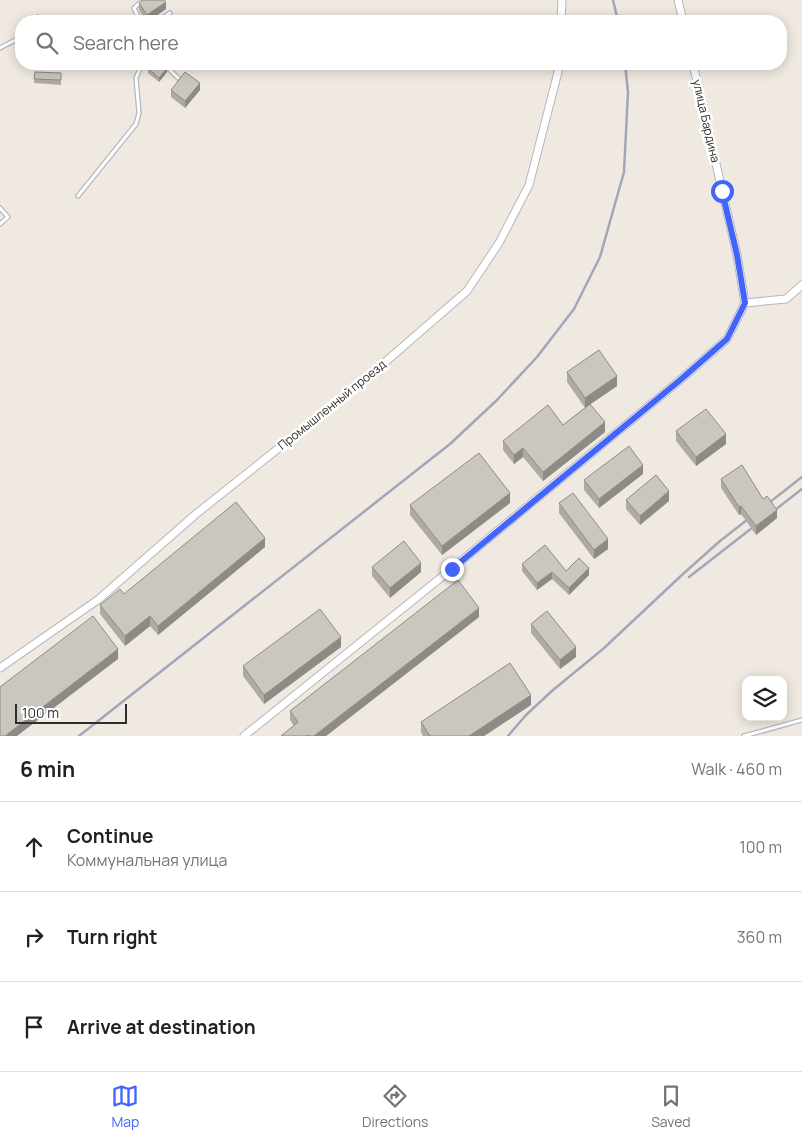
<!DOCTYPE html>
<meta charset="utf-8">
<style>
:root{--surface:#fff;--page:#f6f6f6;--text:#202124;--muted:#757577;--line:#e0e0e0;--accent:#4264fb}
body{margin:0;font-family:Manrope,sans-serif;background:var(--page);color:var(--text)}
.controls{position:absolute;right:15px;bottom:15px;display:grid;overflow:hidden;border-radius:10px;box-shadow:0 2px 12px #0003}
.controls button{width:45px;height:45px;display:grid;place-items:center;padding:0;border:0;border-bottom:1px solid var(--line);background:var(--surface);color:var(--text);font:25px sans-serif}
.scale{position:absolute;left:15px;bottom:12px;width:112px;box-sizing:border-box;padding-left:5px;border:2px solid #2e2e2e;border-top:0;font-size:14px;line-height:18px;white-space:nowrap;color:#2e2e2e;-webkit-text-stroke:4px #fff;paint-order:stroke}
.stop{position:absolute;width:15px;height:15px;margin:-11px;border:4px solid #4264fb;border-radius:50%;background:#fff}
.stop.end{background:#4264fb;border-color:#fff;box-shadow:0 1px 5px #0008}
.list{margin:0;padding:0;list-style:none}
h2{display:flex;justify-content:space-between;align-items:center;height:65px;margin:0;padding:0 20px;font-size:21px}
h2 small{font-size:16px;font-weight:400;color:var(--muted)}
.list li{display:grid;grid-template-columns:32px 1fr auto;gap:15px;align-items:center;box-sizing:border-box;height:90px;padding:0 20px;border-top:1px solid var(--line)}
.list b{display:block;font-size:19px;white-space:nowrap}
.list p{margin:0;font-size:16px;white-space:nowrap;color:var(--muted)}
.list em{font-size:16px;font-style:normal;color:var(--muted)}
.icon{flex:none;width:28px;height:28px;fill:none;stroke:currentColor;stroke-width:2;stroke-linecap:round;stroke-linejoin:round}
.map{position:relative;flex:none;width:802px;height:736px;overflow:hidden}
.search{position:absolute;background:var(--surface);box-shadow:0 2px 12px #0003;left:15px;right:15px;top:15px;height:55px;display:flex;align-items:center;gap:12px;box-sizing:border-box;padding:0 18px;border-radius:20px;color:var(--muted);font-size:19px}
.sheet{height:335px;background:var(--surface)}
nav{display:flex;justify-content:space-around;align-items:center;box-sizing:border-box;height:70px;border-top:1px solid var(--line);background:var(--surface);font-size:14px;color:var(--muted)}
nav a{display:grid;justify-items:center;gap:2px}
nav .on{color:var(--accent)}
.map>svg:first-child{display:block}
</style>
<div class="map">
<svg width="802" height="736" viewBox="0 0 802 736">
<rect width="100%" height="100%" fill="#efe9e1"/>
<g fill="none" stroke-linecap="round" stroke-linejoin="round">
<defs>
<path id="service" d="M 140,21 L 134,8 L 143,0
M 157,21 L 170,13
M 0,48 L 21,37
M 164,64 L 178,78
M 78,196 L 136,124 L 139,113 L 136,78 L 142,64
M 0,208 L 8,217 L 0,224
M 744,736 L 802,720"/>
<path id="minor" d="M 678,0 L 683,21
M 561,21 L 562,0
M 693,64 L 737,255 L 745,303
M 745,303 L 786,299 L 802,285
M 0,668 L 99,599 L 196,514 L 368,377 L 467,291 L 499,243 L 529,185 L 558,72 L 558,64
M 244,736 L 443,576 L 679,381 L 727,339 L 745,303"/>
</defs>
<use href="#service" stroke="#b4b7c1" stroke-width="5.5"/>
<use href="#minor" stroke="#b4b7c1" stroke-width="9"/>
<use href="#service" stroke="#fff" stroke-width="3"/>
<use href="#minor" stroke="#fff" stroke-width="7"/>
<path stroke="#a3a6b8" stroke-width="2.5" d="M 613,0 L 618,21
M 689,577 L 802,489
M 79,736 L 450,444 L 497,400 L 537,357 L 574,309 L 600,257 L 624,172 L 628,92 L 625,64
M 508,736 L 526,715 L 553,690 L 603,649 L 683,574 L 720,541 L 802,477"/>
</g>
<path fill="#afaba4" d="M 139,3 L 166,9 L 149,21 L 146,21 L 139,10 Z
M 148,68 L 167,72 L 159,82 L 148,73 Z
M 35,72 L 61,73 L 61,85 L 34,83 Z
M 171,90 L 200,90 L 185,108 L 171,97 Z
M 567,372 L 617,386 L 590,404 L 605,432 L 543,481 L 523,457 L 514,464 L 503,450 L 503,441 L 563,425 L 585,408 L 567,382 Z
M 676,431 L 726,444 L 696,466 L 676,441 Z
M 643,474 L 599,508 L 584,490 L 584,480 Z
M 721,479 L 763,499 L 777,518 L 756,535 L 741,514 L 739,515 L 721,488 Z
M 626,500 L 669,501 L 640,525 L 626,509 Z
M 510,503 L 442,555 L 410,515 L 410,505 Z
M 559,503 L 608,549 L 594,559 L 559,513 Z
M 265,547 L 158,635 L 150,626 L 125,646 L 100,614 L 100,605 L 124,594 Z
M 522,564 L 566,571 L 589,575 L 569,595 L 552,579 L 537,590 L 522,571 Z
M 372,567 L 421,572 L 390,598 L 372,576 Z
M 479,617 L 326,736 L 281,736 L 294,726 L 290,720 L 290,711 Z
M 531,624 L 576,657 L 560,669 L 531,633 Z
M 341,647 L 264,704 L 243,676 L 243,666 Z
M 531,705 L 484,736 L 423,736 L 421,732 L 421,722 Z"/>
<path fill="#8e8b86" d="M 166,2 L 166,9 L 149,21 L 147,21 L 147,15 Z
M 167,68 L 167,72 L 159,82 L 159,78 Z
M 200,83 L 200,90 L 185,108 L 185,101 Z
M 617,376 L 617,386 L 585,408 L 585,398 Z
M 605,422 L 605,432 L 543,481 L 543,472 Z
M 726,434 L 726,444 L 696,466 L 696,457 Z
M 523,448 L 523,457 L 514,464 L 514,455 Z
M 643,465 L 643,474 L 599,508 L 599,499 Z
M 669,491 L 669,501 L 640,525 L 640,516 Z
M 510,493 L 510,503 L 442,555 L 442,546 Z
M 741,506 L 741,514 L 739,515 L 739,507 Z
M 777,510 L 777,518 L 756,535 L 756,526 Z
M 265,538 L 265,547 L 158,635 L 158,626 Z
M 608,539 L 608,549 L 594,559 L 594,550 Z
M 421,563 L 421,572 L 390,598 L 390,588 Z
M 589,568 L 589,575 L 569,595 L 569,588 Z
M 552,572 L 552,579 L 537,590 L 537,583 Z
M 479,608 L 479,617 L 326,736 L 314,736 Z
M 150,616 L 150,626 L 125,646 L 125,636 Z
M 341,637 L 341,647 L 264,704 L 264,695 Z
M 576,647 L 576,657 L 560,669 L 560,660 Z
M 118,649 L 118,659 L 17,736 L 5,736 Z
M 531,695 L 531,705 L 484,736 L 469,736 Z"/>
<path fill="#cbc7bf" stroke="#8e8b86" d="M 142,0 L 164,0 L 166,2 L 147,15 L 139,3 Z
M 36,15 L 53,17 L 53,21 L 36,21 Z
M 151,64 L 163,64 L 167,68 L 159,78 L 148,68 Z
M 35,72 L 61,73 L 61,80 L 34,79 Z
M 185,72 L 200,83 L 185,101 L 171,90 Z
M 599,350 L 617,376 L 585,398 L 567,372 Z
M 590,404 L 605,422 L 543,472 L 523,448 L 514,455 L 503,441 L 548,405 L 563,425 Z
M 706,409 L 726,434 L 696,457 L 676,431 Z
M 629,446 L 643,465 L 599,499 L 584,480 Z
M 479,453 L 510,493 L 442,546 L 410,505 Z
M 742,465 L 763,499 L 767,496 L 777,510 L 756,526 L 741,506 L 739,507 L 721,479 Z
M 656,475 L 669,491 L 640,516 L 626,500 Z
M 573,493 L 608,539 L 594,550 L 559,503 Z
M 236,502 L 265,538 L 158,626 L 150,616 L 125,636 L 100,605 L 120,589 L 124,594 Z
M 404,541 L 421,563 L 390,588 L 372,567 Z
M 545,545 L 566,571 L 579,558 L 589,568 L 569,588 L 552,572 L 537,583 L 522,564 Z
M 458,580 L 479,608 L 314,736 L 309,736 L 308,735 L 306,736 L 281,736 L 298,722 L 290,711 Z
M 320,609 L 341,637 L 264,695 L 243,666 Z
M 547,611 L 576,647 L 560,660 L 531,624 Z
M 93,616 L 118,649 L 5,736 L 0,736 L 0,687 Z
M 510,663 L 531,695 L 469,736 L 430,736 L 421,722 Z"/>
<g fill="none" stroke-linecap="round" stroke-linejoin="round">
<path stroke="#4264fb" stroke-width="6" d="M 452,569 L 679,381 L 727,339 L 745,303 L 737,255 L 722,191"/>
</g>
<g text-anchor="middle" stroke-width="5" stroke-linejoin="round" paint-order="stroke">
<g font-size="12" fill="#2e2e2e" stroke="#fff">
<text transform="translate(706 121) rotate(77)" y="4">улица Бардина</text>
<text transform="translate(332 405) rotate(-39)" y="4">Промышленный проезд</text>
</g>
</g>
</svg>
<div class="controls">
<button><svg class="icon" aria-label="layers" viewBox="0 0 24 24"><path d="M12 4l9 5-9 5-9-5zM3 14l9 5 9-5"/></svg></button>
</div>
<div class="scale">100 m</div>
<div class="stop" style="left:722px;top:191px"></div>
<div class="stop end" style="left:452px;top:569px"></div>
<div class="search"><svg class="icon" aria-label="search" viewBox="0 0 24 24"><circle cx="10" cy="10" r="6"/><path d="M15 15l6 6"/></svg>Search here</div>
</div>
<section class="sheet">
<h2>6 min<small>Walk · 460 m</small></h2>
<ul class="list">
<li><svg class="icon" aria-label="ahead" viewBox="0 0 24 24"><path d="M12 20V5M6 11l6-6 6 6"/></svg><div><b>Continue</b><p>Коммунальная улица</p></div><em>100 m</em></li>
<li><svg class="icon" aria-label="right" viewBox="0 0 24 24"><path d="M7 20v-9h11M14 6l5 5-5 5"/></svg><div><b>Turn right</b></div><em>360 m</em></li>
<li><svg class="icon" aria-label="arrive" viewBox="0 0 24 24"><path d="M6 21V4h12l-3 4 3 4H6"/></svg><div><b>Arrive at destination</b></div></li>
</ul>
</section>
<nav>
<a class="on"><svg class="icon" aria-label="map" viewBox="0 0 24 24"><path d="M3 6l6-2 6 2 6-2v14l-6 2-6-2-6 2zM9 4v14M15 6v14"/></svg>Map</a>
<a><svg class="icon" aria-label="directions" viewBox="0 0 24 24"><path d="M12 3l9 9-9 9-9-9zM9 14v-3h6M13 9l2 2-2 2"/></svg>Directions</a>
<a><svg class="icon" aria-label="saved" viewBox="0 0 24 24"><path d="M7 4h10v16l-5-4-5 4z"/></svg>Saved</a>
</nav>
